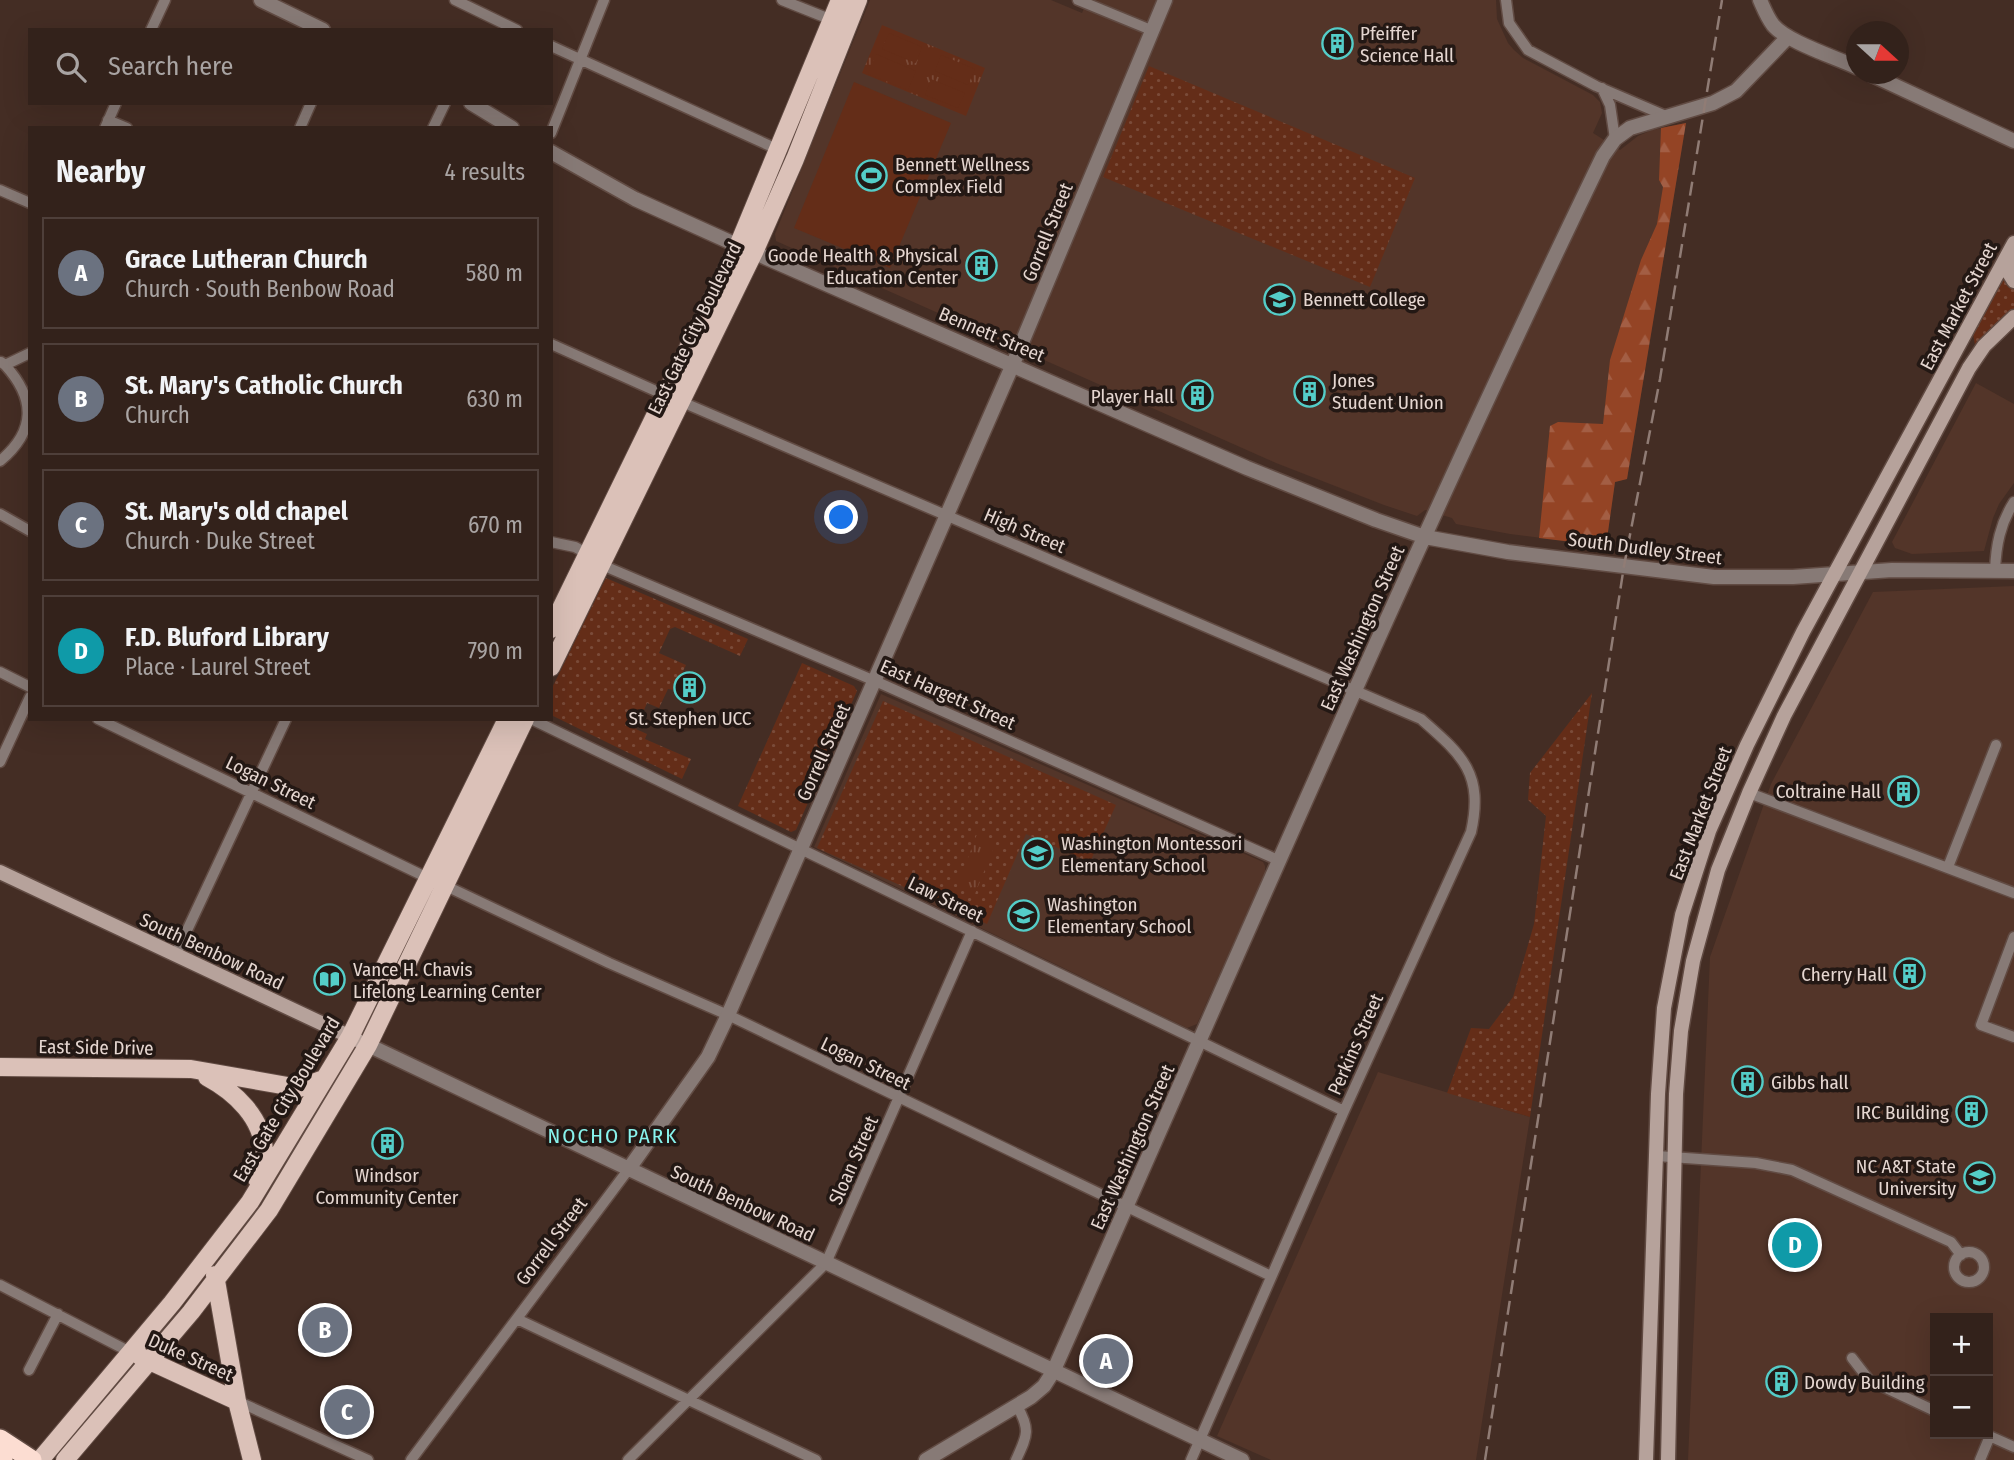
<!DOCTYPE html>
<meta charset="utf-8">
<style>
:root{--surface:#33221b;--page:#3b2a24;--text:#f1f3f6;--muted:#a9a4a3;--line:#4e3f3a;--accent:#8c9099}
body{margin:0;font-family:"Fira Sans Condensed",sans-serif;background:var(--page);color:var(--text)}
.controls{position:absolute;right:21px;bottom:21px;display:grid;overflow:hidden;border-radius:0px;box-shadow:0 7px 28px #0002}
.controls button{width:63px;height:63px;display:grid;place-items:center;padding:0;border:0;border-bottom:2px solid var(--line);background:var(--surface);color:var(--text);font:35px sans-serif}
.compass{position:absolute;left:1846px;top:21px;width:63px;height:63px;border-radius:50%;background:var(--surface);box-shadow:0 7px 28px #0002;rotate:111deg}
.you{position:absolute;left:842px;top:518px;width:24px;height:24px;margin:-18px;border:5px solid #fff;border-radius:50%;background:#1a73e8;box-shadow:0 0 0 10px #1a73e833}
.badge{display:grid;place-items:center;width:46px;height:46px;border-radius:50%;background:var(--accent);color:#fff;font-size:23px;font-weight:700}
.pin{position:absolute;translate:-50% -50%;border:4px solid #fff;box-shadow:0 2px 7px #0006}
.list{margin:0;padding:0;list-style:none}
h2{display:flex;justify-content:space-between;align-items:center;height:91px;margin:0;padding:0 28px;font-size:30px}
h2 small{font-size:23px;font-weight:400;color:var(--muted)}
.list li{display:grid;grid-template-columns:46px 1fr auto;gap:21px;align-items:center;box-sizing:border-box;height:112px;margin:0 14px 14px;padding:0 14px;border:2px solid var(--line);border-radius:0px}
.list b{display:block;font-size:26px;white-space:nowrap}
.list p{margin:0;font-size:23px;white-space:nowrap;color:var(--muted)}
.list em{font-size:23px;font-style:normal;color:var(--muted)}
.icon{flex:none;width:38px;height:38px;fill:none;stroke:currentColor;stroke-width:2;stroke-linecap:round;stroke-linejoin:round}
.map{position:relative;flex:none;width:2014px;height:1460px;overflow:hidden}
.search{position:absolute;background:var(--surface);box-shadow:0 7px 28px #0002;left:28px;top:28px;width:525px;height:77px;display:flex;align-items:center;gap:18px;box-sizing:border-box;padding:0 24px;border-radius:0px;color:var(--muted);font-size:26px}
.panel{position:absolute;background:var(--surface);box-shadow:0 7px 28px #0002;left:28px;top:126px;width:525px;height:595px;border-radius:0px}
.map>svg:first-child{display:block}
</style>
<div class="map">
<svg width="2014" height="1460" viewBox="0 0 2014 1460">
<defs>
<pattern id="grass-dots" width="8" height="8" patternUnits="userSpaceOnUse" patternTransform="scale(1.75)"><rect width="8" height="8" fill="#642d18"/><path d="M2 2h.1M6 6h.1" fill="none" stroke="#7a4b39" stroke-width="1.8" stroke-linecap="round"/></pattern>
<pattern id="forest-firs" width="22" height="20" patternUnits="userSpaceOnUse" patternTransform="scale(1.75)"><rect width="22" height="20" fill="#944425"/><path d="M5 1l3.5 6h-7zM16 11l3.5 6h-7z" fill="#a35e44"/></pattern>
<pattern id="park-tufts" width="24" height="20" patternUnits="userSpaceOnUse" patternTransform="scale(1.75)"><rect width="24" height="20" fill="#642d18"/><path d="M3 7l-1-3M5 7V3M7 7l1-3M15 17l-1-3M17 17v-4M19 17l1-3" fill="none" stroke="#7a4b39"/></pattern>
</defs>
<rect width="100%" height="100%" fill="#442d24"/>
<path fill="#533529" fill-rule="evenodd" d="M 870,0 L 1051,0 L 1082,13 L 1088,0 L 1496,0 L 1497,19 L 1508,43 L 1514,50 L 1523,58 L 1593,95 L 1600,102 L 1602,113 L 1593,133 L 1620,150 L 1638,136 L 1652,130 L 1686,123 L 1627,479 L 1615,482 L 1606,546 L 1510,534 L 1456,524 L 1452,518 L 1425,510 L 1417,516 L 1384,505 L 1276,463 L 776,241 L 775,234 Z
M 1976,383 L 2014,404 L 2014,483 L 1999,504 L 1993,518 L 1984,551 L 1912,554 L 1895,548 L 1892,542 Z
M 2014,586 L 2014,1460 L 1688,1460 L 1710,957 L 1771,784 L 1873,592 ZM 1935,1318 L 1988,1318 L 1988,1434 L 1935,1434 Z
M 881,694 L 1263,862 L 1265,866 L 1265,873 L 1197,1024 L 1187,1028 L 814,847 Z
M 1378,1072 L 1530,1117 L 1476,1460 L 1271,1460 L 1217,1436 Z"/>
<path fill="url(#grass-dots)" d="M 1149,66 L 1415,178 L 1370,287 L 1103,177 Z
M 2004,279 L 2014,289 L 2014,309 L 1990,329 L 1978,345 L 1975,345 L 1973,334 Z
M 606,578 L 748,639 L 740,656 L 675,627 L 670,629 L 659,653 L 686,665 L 674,690 L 668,689 L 659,708 L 647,703 L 636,729 L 647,734 L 645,739 L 691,759 L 682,779 L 551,715 L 551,690 Z
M 802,663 L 854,686 L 857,691 L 796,830 L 791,832 L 738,806 Z
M 1592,693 L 1530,1117 L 1447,1093 L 1471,1028 L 1489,1029 L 1513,997 L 1534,924 L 1546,816 L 1528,800 L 1530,773 Z
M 883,701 L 1116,805 L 1090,862 L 1026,834 L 987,924 L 817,848 Z"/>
<path fill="url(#forest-firs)" d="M 1686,123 L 1627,479 L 1615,482 L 1606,546 L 1539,538 L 1550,426 L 1558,422 L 1603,424 L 1610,360 L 1641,260 L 1657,224 L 1663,187 L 1659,180 L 1661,128 Z"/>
<path fill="url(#park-tufts)" d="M 882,25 L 985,68 L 966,116 L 862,73 Z
M 977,834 L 996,842 L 975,894 L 957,887 Z"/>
<path fill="#642d18" d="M 889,33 L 922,47 L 916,63 L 882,49 Z
M 876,54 L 916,71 L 908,90 L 868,74 Z
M 941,55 L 975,69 L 968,85 L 935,71 Z
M 931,79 L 965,93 L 958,108 L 925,95 Z
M 854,82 L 951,123 L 890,268 L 794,228 Z"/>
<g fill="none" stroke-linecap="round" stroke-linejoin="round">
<defs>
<path id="minor" d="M 455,0 L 517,30
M 782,0 L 832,20
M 1078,0 L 1151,30
M 1506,0 L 1509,23 L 1528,50 L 1596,86 L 1666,116
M 151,30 L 165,0
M 551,46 L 777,149
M 1602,88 L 1610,105 L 1615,139
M 108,120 L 127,128
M 105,128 L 116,103
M 300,128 L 311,103
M 433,128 L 445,103
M 551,133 L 604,0
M 0,190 L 30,203
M 551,344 L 667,396
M 1,362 L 5,365 L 30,353
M 682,402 L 1421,719 C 1462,755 1484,773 1471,832 L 1344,1111 L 1191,1460
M 0,461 C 36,431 36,399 5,365
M 0,514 L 30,531
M 551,542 L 575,547 L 588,554
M 602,565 L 875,681 L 1278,860
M 1995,571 C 1996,545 2000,524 2014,502
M 0,672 L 30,687
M 98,719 L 428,878
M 531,719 L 1344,1111
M 0,762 L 30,697
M 1749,793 L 2014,893
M 1948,867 L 1996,745
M 444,885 L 609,963 L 728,1015 L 1271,1276
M 2014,937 L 1981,1025 L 2014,1037
M 175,956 L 286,719
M 1657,1156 L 1756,1163 L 1792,1170 L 1951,1242 L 1961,1255
M1954 1267a15 15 0 1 1 30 0a15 15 0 1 1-30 0Z
M 0,1285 L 132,1353
M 517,1319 L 816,1460
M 1852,1358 L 1869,1380 L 1935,1411
M 29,1370 L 58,1314
M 237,1401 L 368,1460
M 1985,1434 L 2014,1447
M 411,1460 L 628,1170
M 628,1460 L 826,1263 L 972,931
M 1016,1460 C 1027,1436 1031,1430 1017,1406
M 1980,1460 L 1990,1436"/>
<path id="tertiary" d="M 261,0 L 323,30
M 1760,0 C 1764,9 1767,17 1773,25 C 1787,42 1835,57 1856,67
M 1870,74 L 2014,141
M 471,103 L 512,128
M 551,152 L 635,199 L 730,242 L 1247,468 L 1376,520 L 1425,537 L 1508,552 L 1714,577 L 1793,577 L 1892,570 L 2014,571
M 368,1045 L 1242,1460
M 628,1170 L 708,1057 L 728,1015 L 1013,364 L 1165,0
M 926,1460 L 1031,1397 L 1044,1386 L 1053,1372 C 1234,965 1409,556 1603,156 L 1615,139 L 1630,128 L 1713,103 L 1736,91 L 1788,37"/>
<path id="secondary" d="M 2007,257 L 2009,273 L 2014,281
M 0,872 L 357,1040
M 1646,1460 L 1658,1094 L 1664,1008 L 1682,915 L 1709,831 L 1747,745 L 1803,632 L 2014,243
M 1668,1460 L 1676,1094 L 1681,1031 L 1693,961 L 1718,870 L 1749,793 L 1784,716 L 1969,368 L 1984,346 L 2014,317"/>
<path id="primary" d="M 551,629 L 738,246 L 840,0
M 551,667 L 754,252 L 795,159 L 858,0
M 0,1067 L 191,1069 L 299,1088 L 324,1079
M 207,1077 C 235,1092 263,1118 264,1152 C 264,1160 259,1171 257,1179
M 215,1275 L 237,1401 L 252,1460
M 141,1357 L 237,1401
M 40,1460 L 172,1303 L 250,1202 L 350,1037 L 507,719
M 65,1460 L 191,1312 L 269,1210 L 368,1045 L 525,719"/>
<path id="motorway" d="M 0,1439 L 32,1460
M 0,1458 L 3,1460"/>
</defs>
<use href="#minor" stroke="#614b43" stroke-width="13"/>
<use href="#tertiary" stroke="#614b43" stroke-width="17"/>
<use href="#secondary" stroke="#614b43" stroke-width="17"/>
<use href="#primary" stroke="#614b43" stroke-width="20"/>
<use href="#motorway" stroke="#614b43" stroke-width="22"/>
<use href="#minor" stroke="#877a76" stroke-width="10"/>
<use href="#tertiary" stroke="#877a76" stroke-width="14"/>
<use href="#secondary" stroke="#b6a29b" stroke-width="14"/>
<use href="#primary" stroke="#dbc1b8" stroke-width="18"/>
<use href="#motorway" stroke="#fcddd2" stroke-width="19"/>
<path stroke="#907c75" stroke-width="2.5" stroke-dasharray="14 7" stroke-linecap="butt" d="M 1485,1460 L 1624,566 L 1660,379 L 1722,0"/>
</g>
<defs>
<symbol id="building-ring" viewBox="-11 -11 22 22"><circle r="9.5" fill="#231814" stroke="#54cdc8" stroke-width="1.5"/><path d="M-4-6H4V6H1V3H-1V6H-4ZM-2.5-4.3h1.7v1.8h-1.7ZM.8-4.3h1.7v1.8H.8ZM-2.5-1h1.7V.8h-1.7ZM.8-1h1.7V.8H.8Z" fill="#54cdc8"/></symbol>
<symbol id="stadium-ring" viewBox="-11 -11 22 22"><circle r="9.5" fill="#231814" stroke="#54cdc8" stroke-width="1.5"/><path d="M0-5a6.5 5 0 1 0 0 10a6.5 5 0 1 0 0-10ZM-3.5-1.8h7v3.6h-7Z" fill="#54cdc8"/></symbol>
<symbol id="university-ring" viewBox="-11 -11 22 22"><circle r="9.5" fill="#231814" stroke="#54cdc8" stroke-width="1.5"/><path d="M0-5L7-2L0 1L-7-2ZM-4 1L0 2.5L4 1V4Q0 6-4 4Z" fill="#54cdc8"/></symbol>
<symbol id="school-ring" viewBox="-11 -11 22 22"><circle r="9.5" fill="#231814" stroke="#54cdc8" stroke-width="1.5"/><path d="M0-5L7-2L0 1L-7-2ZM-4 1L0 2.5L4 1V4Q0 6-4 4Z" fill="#54cdc8"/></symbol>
<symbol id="library-ring" viewBox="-11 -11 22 22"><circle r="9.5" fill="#231814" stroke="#54cdc8" stroke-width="1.5"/><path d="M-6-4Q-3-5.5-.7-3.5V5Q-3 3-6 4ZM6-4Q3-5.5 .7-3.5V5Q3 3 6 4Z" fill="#54cdc8"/></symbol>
</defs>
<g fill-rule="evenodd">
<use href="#building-ring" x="1320" y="26" width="35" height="35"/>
<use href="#stadium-ring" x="854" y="158" width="35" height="35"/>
<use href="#building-ring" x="964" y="248" width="35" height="35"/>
<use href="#university-ring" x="1262" y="282" width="35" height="35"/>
<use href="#building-ring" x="1292" y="374" width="35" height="35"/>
<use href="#building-ring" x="1180" y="378" width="35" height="35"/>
<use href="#building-ring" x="672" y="670" width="35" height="35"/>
<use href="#building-ring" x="1886" y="774" width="35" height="35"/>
<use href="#school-ring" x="1020" y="836" width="35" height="35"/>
<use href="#school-ring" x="1006" y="898" width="35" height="35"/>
<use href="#building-ring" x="1892" y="956" width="35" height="35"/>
<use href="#library-ring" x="312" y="962" width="35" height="35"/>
<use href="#building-ring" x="1730" y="1064" width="35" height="35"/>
<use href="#building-ring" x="1954" y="1094" width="35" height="35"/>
<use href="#building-ring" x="370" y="1126" width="35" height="35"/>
<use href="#university-ring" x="1962" y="1160" width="35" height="35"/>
<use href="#building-ring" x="1764" y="1364" width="35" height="35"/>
</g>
<g text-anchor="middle" stroke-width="7" stroke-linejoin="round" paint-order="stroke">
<g font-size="19" fill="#e5d6d0" stroke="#231814" text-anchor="start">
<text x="1360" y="40">Pfeiffer<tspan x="1360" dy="22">Science Hall</tspan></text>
<text x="895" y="171">Bennett Wellness<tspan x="895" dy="22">Complex Field</tspan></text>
<text x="958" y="262" text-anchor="end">Goode Health &amp; Physical<tspan x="958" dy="22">Education Center</tspan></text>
<text x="1303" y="306">Bennett College</text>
<text x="1332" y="387">Jones<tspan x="1332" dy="22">Student Union</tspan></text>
<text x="1174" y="403" text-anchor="end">Player Hall</text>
<text x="690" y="725" text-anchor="middle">St. Stephen UCC</text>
<text x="1881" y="798" text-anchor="end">Coltraine Hall</text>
<text x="1061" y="850">Washington Montessori<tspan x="1061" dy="22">Elementary School</tspan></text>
<text x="1047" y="911">Washington<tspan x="1047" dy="22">Elementary School</tspan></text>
<text x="353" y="976">Vance H. Chavis<tspan x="353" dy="22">Lifelong Learning Center</tspan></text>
<text x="1887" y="981" text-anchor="end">Cherry Hall</text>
<text x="1771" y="1089">Gibbs hall</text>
<text x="1949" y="1119" text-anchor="end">IRC Building</text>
<text x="1956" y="1173" text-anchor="end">NC A&amp;T State<tspan x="1956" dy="22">University</tspan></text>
<text x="387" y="1182" text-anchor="middle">Windsor<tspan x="387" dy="22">Community Center</tspan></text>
<text x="1804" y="1389">Dowdy Building</text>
</g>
<g font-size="19" fill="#e5d6d0" stroke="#231814">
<text transform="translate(1047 232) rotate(-68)" y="7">Gorrell Street</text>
<text transform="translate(1958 306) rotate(-62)" y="7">East Market Street</text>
<text transform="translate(694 328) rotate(-64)" y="7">East Gate City Boulevard</text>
<text transform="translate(992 334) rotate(23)" y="7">Bennett Street</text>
<text transform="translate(1025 530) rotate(23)" y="7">High Street</text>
<text transform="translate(1645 548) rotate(7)" y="7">South Dudley Street</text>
<text transform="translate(1362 628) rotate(-66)" y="7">East Washington Street</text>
<text transform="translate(948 694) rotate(24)" y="7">East Hargett Street</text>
<text transform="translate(823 752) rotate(-66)" y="7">Gorrell Street</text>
<text transform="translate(271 782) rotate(26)" y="7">Logan Street</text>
<text transform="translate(1700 813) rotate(-69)" y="7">East Market Street</text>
<text transform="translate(946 899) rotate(26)" y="7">Law Street</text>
<text transform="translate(212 951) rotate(25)" y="7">South Benbow Road</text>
<text transform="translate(1355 1044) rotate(-66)" y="7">Perkins Street</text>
<text transform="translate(96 1047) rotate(1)" y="7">East Side Drive</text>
<text transform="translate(866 1063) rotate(26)" y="7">Logan Street</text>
<text transform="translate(286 1099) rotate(-59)" y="7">East Gate City Boulevard</text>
<text transform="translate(1132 1147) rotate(-66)" y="7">East Washington Street</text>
<text transform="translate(853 1160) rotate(-66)" y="7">Sloan Street</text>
<text transform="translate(743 1203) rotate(25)" y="7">South Benbow Road</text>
<text transform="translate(551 1241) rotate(-53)" y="7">Gorrell Street</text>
<text transform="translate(191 1357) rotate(24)" y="7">Duke Street</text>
</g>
<g font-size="21" letter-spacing="2" fill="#88f3ed" stroke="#231814">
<text x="613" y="1143">NOCHO PARK</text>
</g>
</g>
</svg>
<div class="controls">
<button>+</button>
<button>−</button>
</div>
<svg class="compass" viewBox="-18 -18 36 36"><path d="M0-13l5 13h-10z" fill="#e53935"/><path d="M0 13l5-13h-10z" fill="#a9a4a3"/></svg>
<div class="you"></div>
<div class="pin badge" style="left:1106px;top:1361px;background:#6b7280">A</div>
<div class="pin badge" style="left:325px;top:1330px;background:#6b7280">B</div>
<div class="pin badge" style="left:347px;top:1412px;background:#6b7280">C</div>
<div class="pin badge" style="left:1795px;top:1245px;background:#0f9aa8">D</div>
<div class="search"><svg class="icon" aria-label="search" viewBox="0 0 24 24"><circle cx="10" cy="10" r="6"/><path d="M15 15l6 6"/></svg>Search here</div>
<section class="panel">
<h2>Nearby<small>4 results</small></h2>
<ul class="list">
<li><span class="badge" style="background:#6b7280">A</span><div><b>Grace Lutheran Church</b><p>Church · South Benbow Road</p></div><em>580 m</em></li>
<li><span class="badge" style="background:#6b7280">B</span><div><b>St. Mary's Catholic Church</b><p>Church</p></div><em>630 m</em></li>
<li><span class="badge" style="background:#6b7280">C</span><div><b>St. Mary's old chapel</b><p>Church · Duke Street</p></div><em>670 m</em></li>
<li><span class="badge" style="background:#0f9aa8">D</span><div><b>F.D. Bluford Library</b><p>Place · Laurel Street</p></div><em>790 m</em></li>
</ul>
</section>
</div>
